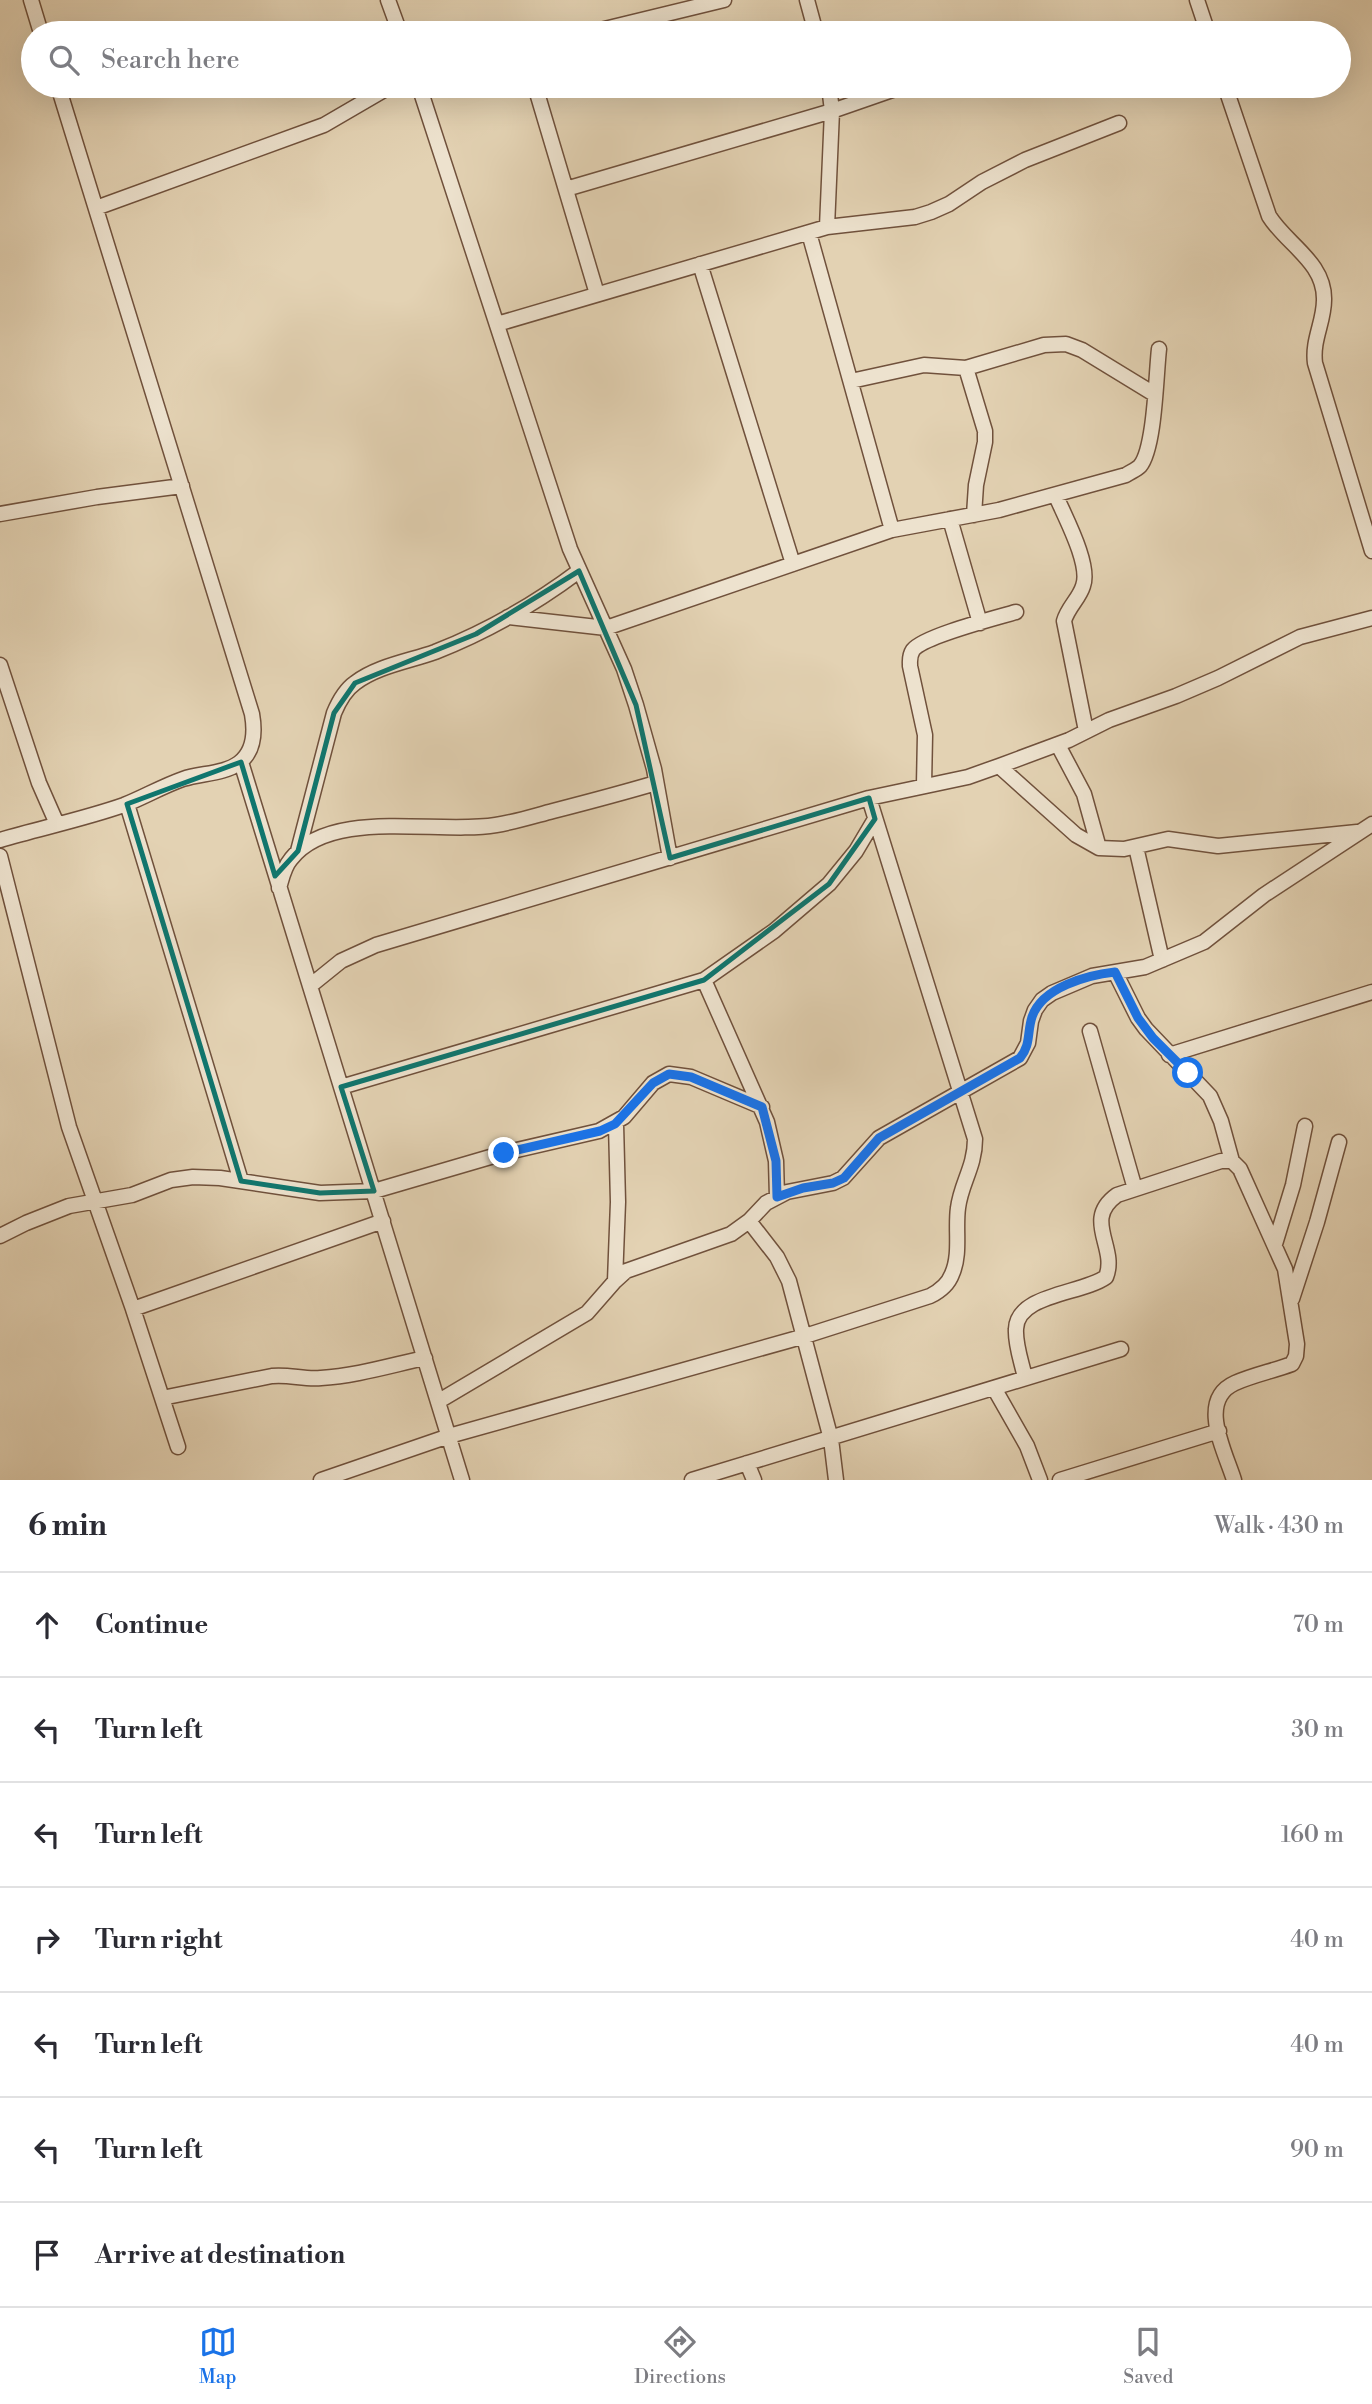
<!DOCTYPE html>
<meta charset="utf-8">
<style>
:root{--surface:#fff;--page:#f7f7f7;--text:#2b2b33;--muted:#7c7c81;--line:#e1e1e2;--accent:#1a73e8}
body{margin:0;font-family:"Libre Bodoni",serif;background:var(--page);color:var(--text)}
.stop{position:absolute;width:21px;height:21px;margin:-16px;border:5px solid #1a73e8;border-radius:50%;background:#fff}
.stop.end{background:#1a73e8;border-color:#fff;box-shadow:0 2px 7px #0008}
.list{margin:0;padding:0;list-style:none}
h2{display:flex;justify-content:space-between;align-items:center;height:91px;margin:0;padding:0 28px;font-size:30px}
h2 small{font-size:23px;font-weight:400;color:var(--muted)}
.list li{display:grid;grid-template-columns:46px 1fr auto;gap:21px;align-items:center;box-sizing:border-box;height:105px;padding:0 28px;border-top:2px solid var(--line)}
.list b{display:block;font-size:26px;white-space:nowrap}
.list em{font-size:23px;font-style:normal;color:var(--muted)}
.icon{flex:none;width:38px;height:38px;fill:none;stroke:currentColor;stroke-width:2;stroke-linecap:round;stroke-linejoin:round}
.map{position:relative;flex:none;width:1372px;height:1480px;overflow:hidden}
.search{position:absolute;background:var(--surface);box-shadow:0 7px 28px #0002;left:21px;right:21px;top:21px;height:77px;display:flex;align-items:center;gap:18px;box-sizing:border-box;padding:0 24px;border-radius:38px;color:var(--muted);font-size:26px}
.sheet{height:826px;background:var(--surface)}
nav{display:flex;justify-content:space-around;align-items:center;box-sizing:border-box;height:98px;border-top:2px solid var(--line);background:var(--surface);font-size:19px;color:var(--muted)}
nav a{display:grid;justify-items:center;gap:4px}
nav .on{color:var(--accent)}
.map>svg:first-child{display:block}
</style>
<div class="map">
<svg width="1372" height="1480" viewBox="0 0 1372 1480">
<rect width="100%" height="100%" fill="#e3d2b3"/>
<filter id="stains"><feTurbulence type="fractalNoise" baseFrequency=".00286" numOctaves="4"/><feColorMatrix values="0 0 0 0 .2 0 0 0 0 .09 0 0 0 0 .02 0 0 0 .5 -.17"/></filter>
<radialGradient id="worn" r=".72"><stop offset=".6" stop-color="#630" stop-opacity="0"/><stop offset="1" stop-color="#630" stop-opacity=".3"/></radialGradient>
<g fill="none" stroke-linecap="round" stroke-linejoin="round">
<defs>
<path id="minor" d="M 31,0 L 41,33
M 388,0 L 400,33
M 807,0 L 816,33
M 1197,0 L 1208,33
M 588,33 L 724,0
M 419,86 L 570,549 L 624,669 L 636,705 L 654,769 L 670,858
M 535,86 L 597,294
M 1225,86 L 1269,216 C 1286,244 1325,262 1324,300 C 1324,322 1312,340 1315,363 L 1372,551
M 566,189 L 832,111 L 904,86
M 96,208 L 324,125 L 391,86
M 827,227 L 832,111 L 829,86
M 809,233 L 892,530
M 700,264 L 793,564
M 497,324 L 827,227 L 915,217 L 931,212 L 949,204 L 982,182 L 1025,160 L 1119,123
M 966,368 L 985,431 L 985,442 L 976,485 L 974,515
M 851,381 L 924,365 L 966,368 L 1044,345 L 1066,344 L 1082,350 L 1154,394
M 1056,496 C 1065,517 1091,565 1083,586 C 1079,599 1068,607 1064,621 L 1086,731
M 0,514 L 97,497 L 182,486
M 950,519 L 980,623
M 508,617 L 606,628 L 892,530 L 999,510 L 1126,475 C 1130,472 1136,470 1140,466 C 1155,448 1156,374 1159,349
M 0,665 L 39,783 L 57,824
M 1058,745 L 1084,794 L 1099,848
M 241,762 L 462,1480
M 999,766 L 1076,835 L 1099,848 L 1124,849 L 1168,839 L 1218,846 L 1357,832
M 924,785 L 925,735 L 910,666 C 910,660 909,656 913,650 C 924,636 996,618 1016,612
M 127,804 L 241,1181
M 0,840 C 41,828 84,819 124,805 C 144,797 163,786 183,779 C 201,773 224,774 239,763 C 255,751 255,731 252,714 L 58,86
M 1136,847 L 1162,960
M 298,851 L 334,713 C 339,701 345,690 355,683 C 377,666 410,661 435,652 C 486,632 535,604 579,571
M 0,856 L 69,1127 L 133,1309 L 178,1447
M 279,888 C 282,878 284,867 291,859 C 331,807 438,835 496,825 C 515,822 534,816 553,811 C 588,802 622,793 656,783
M 1115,972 L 1138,1018 L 1146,1029 L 1210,1096 L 1221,1121 L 1232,1161
M 704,980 L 767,1122 L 776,1161 L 777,1197
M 310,986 L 341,961 L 376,945 L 869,798 L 968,777 L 999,766 L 1069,740 L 1109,720 L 1176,696 L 1218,678 L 1300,637 L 1372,618
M 1090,1031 L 1135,1189
M 1169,1055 L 1372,992
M 341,1087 L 704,980 L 774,931 L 829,884 L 856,851 L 875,819
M 749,1221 L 777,1257 L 789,1281 L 831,1439 L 836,1480
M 0,1236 L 26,1223 L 69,1206 L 132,1195 L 171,1180 L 193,1177 L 220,1178 L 320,1193 L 374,1191 L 504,1153 L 599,1131 L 624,1117 L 653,1083 L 669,1074 L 691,1077 L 762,1107
M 1275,1244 L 1293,1185 L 1305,1126
M 615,1281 L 618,1202 L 616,1124
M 1292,1299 L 1317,1222 L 1339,1142
M 133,1309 L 383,1221
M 1025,1378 C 1022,1363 1015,1345 1016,1329 C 1017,1294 1082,1294 1106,1277 C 1118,1247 1082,1220 1117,1195 L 1221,1161 L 1232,1161 L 1240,1169 L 1285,1269 L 1297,1344 L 1296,1356 L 1292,1364 C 1273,1371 1253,1375 1235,1383 C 1197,1400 1225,1451 1234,1480
M 994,1388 L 1027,1446 L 1040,1480
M 162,1398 L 272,1376 C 289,1374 305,1380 321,1378 C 356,1376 392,1365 425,1358
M 439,1401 L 587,1313 L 615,1281 L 626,1271 L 731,1234 L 749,1221 L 766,1203 L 787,1192 L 833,1183 L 843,1178 L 879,1138 L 1020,1058 L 1028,1043 L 1031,1021 L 1035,1010 L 1042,1000 L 1052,993 L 1092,976 L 1145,967 L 1204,942 L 1264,895 L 1372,824
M 747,1463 L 754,1480
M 321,1480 L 449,1436 L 805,1336 L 930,1296 C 940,1291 948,1285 952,1274 C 961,1254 955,1229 958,1208 C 961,1183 975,1167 975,1139 L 869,798
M 692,1480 L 1121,1349
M 1060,1480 L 1219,1431"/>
</defs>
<use href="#minor" stroke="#70513c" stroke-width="17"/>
<use href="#minor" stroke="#ede2ce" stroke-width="14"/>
</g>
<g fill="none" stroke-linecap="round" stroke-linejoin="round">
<path stroke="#1a73e8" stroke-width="9" d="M 504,1153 L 600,1131 L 615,1124 L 653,1083 L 669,1074 L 691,1077 L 762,1107 L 776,1161 L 777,1197 L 803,1188 L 833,1183 L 844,1178 L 879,1138 L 1020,1058 C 1031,1045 1027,1032 1032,1017 C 1042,987 1088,975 1115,972 L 1138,1018 L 1153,1038 L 1188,1073"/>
</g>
<path fill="none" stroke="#0f766e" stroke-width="5" stroke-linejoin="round" d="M 579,571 L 636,705 L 670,858 L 869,798 L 875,819 L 829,884 L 704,980 L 341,1087 L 374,1191 L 320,1193 L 241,1181 L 127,804 L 241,762 L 275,876 L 298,851 L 334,713 L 355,683 L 476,634 Z"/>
<rect width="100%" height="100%" filter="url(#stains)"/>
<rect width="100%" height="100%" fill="url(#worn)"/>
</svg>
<div class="stop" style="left:1188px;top:1073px"></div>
<div class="stop end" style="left:504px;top:1153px"></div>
<div class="search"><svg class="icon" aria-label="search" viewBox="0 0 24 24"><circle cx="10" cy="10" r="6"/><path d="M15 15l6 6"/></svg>Search here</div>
</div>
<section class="sheet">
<h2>6 min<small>Walk · 430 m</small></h2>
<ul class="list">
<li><svg class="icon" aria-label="ahead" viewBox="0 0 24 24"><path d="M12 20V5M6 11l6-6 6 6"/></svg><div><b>Continue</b></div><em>70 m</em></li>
<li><svg class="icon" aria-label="left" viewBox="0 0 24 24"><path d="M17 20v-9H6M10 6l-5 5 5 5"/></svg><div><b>Turn left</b></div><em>30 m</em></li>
<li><svg class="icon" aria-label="left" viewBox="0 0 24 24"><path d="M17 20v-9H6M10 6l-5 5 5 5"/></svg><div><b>Turn left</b></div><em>160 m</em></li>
<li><svg class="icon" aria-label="right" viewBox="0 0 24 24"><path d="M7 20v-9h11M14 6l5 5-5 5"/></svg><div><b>Turn right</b></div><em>40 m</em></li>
<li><svg class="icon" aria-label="left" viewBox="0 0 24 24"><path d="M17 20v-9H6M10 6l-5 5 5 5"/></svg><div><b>Turn left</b></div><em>40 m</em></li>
<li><svg class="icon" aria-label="left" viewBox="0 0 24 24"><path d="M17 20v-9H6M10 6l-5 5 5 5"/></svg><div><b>Turn left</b></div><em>90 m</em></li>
<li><svg class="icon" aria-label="arrive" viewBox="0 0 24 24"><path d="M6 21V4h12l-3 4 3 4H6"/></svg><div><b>Arrive at destination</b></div></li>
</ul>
</section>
<nav>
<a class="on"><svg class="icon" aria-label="map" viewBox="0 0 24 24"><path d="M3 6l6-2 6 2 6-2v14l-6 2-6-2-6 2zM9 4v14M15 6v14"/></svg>Map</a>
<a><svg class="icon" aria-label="directions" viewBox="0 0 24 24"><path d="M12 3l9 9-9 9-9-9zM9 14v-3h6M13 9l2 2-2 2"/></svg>Directions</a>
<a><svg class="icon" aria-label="saved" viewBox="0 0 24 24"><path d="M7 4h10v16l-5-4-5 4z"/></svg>Saved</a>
</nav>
